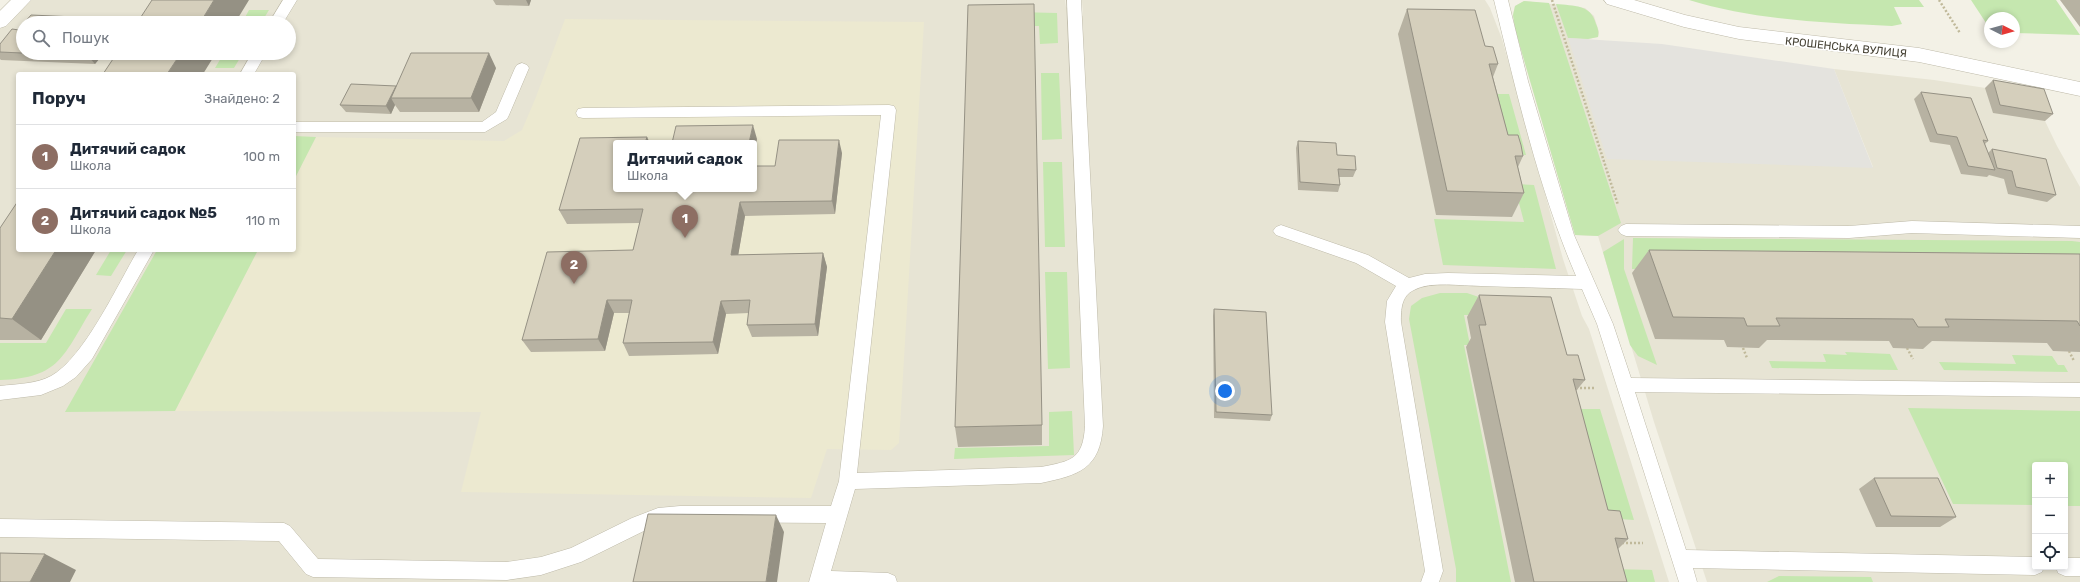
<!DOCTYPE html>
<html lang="uk">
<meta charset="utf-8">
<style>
:root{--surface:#fff;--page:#f2f2f3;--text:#1f2937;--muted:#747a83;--line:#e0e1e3;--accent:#f95c17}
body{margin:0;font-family:Rubik,sans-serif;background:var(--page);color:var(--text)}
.controls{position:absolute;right:12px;bottom:12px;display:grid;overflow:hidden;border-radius:4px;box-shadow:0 2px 6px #0003}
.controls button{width:36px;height:36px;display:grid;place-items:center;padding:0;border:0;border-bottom:1px solid var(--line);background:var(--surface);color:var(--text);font:20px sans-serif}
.compass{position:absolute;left:1984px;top:12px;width:36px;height:36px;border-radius:50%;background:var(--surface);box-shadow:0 2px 6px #0003;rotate:96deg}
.you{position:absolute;left:1225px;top:391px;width:14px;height:14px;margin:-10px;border:3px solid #fff;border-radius:50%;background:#1a73e8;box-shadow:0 0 0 6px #1a73e833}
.badge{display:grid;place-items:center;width:26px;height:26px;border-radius:50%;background:var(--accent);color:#fff;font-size:13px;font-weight:700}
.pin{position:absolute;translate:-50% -33px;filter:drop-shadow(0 1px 2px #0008)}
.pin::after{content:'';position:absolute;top:21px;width:14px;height:12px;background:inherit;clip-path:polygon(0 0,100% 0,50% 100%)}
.popup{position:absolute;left:613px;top:140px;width:144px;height:52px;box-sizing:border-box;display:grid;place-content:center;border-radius:4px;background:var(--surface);filter:drop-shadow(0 1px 3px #0005);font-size:13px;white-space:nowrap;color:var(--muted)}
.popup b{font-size:15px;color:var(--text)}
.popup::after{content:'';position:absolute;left:50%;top:100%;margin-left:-8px;border:8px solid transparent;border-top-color:var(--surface)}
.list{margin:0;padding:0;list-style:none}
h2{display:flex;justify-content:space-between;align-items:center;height:52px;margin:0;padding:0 16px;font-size:17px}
h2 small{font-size:13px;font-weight:400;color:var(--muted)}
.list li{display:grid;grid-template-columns:26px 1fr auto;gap:12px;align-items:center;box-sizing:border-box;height:64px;padding:0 16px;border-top:1px solid var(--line)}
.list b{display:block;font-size:15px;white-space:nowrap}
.list p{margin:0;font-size:13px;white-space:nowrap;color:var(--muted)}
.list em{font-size:13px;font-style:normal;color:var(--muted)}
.icon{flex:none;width:22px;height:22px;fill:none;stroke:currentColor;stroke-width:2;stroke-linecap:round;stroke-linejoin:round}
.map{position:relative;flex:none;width:2080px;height:582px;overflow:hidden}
.search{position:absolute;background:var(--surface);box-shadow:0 2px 6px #0003;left:16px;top:16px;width:280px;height:44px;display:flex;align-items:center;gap:10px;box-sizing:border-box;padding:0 14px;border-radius:22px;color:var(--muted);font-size:15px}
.panel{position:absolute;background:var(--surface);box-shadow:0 2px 6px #0003;left:16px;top:72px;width:280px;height:180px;border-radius:4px}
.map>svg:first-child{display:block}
</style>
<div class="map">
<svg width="2080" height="582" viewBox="0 0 2080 582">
<rect width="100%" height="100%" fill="#f3f1e6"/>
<path fill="#e7e4d4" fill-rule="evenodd" d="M 29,0 L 1065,0 L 1066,7 L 1083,16 L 1082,0 L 1485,0 L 1490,8 L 1502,39 L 1563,259 L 1582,316 L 1589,329 L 1669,582 L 0,582 L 0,29 ZM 23,23 L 289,23 L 289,53 L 23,53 ZM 18,74 L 294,74 L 294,250 L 18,250 ZM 616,143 L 754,143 L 754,189 L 616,189 Z
M 1524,1 L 1585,8 L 1594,16 L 1599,32 L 1598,37 L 1588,39 L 1873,167 L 1834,69 L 1934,80 L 2037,96 L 2045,121 L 2057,146 L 2080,187 L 2080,582 L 1707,582 L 1654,422 L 1598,236 L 1575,235 L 1515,29 L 1513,15 L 1515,6 ZM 2035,465 L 2065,465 L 2065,567 L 2035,567 Z"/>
<path fill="#ece9d0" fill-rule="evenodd" d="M 565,19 L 924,22 L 899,443 L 891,450 L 827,449 L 811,498 L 461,492 L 481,412 L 175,411 L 258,250 L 294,250 L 294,180 L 316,137 L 504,141 L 522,130 L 536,97 ZM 616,143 L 754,143 L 754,189 L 616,189 Z"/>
<path fill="#c5e7af" d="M 1689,0 L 1919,0 L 1924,7 L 1894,7 L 1902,24 L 1892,26 C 1824,23 1754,20 1689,0 Z
M 1971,0 L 2056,0 L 2080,35 L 2014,33 L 2014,18 L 1990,18 L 1990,29 Z
M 1524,1 L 1549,3 L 1621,223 L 1598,236 L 1575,235 L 1515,29 L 1513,15 L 1515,6 Z
M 1556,4 C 1574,6 1591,4 1596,24 C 1598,28 1599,32 1598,37 L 1588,39 L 1568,38 Z
M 249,10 L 269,10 L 261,23 L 242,23 Z
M 973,11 L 1057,13 L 1058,43 L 1040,44 L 1039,26 L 967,27 Z
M 224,53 L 243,53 L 234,68 L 215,68 Z
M 1041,73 L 1059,73 L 1062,139 L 1042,140 Z
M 1495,94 L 1509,94 L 1526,155 L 1510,154 Z
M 294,136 L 316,137 L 294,180 Z
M 1043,162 L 1062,162 L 1065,247 L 1045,247 Z
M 1514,184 L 1534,185 L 1556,269 L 1443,265 L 1434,219 L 1524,222 Z
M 1633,238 L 2072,241 L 2080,242 L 2080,274 L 1632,269 Z
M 1624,239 L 1624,269 L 1657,365 L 1638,356 L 1630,345 L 1603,252 Z
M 111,250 L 127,250 L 111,276 L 96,275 Z
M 157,250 L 258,250 L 175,411 L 65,412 Z
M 1045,272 L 1067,272 L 1070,368 L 1048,369 Z
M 1440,293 L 1467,293 L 1535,316 L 1464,315 L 1470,345 L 1464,345 L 1511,582 L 1456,582 L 1456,569 L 1409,319 L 1411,306 L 1422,298 Z
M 66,309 L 92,309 C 63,355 61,378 0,380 L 0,343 L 46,343 Z
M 1845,352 L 1890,354 L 1898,370 L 1772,368 L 1769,361 L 1826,362 L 1823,354 L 1847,355 Z
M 2012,355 L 2052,356 L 2058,365 L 2064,365 L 2068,372 L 1944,370 L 1939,362 L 2016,364 Z
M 1908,408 L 2080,411 L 2080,506 L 2065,506 L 2065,465 L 2035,465 L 2035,505 L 1953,504 Z
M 1576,409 L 1600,409 L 1634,520 L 1604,518 Z
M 1072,411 L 1074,455 L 954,459 L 955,448 L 1049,446 L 1049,412 Z
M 1612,569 L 1652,570 L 1655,582 L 1616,582 Z
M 1779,576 L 1871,577 L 1873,582 L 1767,582 Z"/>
<path fill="#e4e3de" d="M 1568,38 L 1662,44 L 1834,69 L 1873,168 L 1607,159 Z"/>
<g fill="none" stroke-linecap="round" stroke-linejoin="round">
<defs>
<path id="service" d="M 283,0 L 297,0 L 283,23 L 269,23 Z
M 1067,0 L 1081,0 L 1103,426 C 1100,469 1079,475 1041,483 L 855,489 L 831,571 L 888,573 L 895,576 L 897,582 L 809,582 L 826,523 L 680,522 L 658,524 L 581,562 L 541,575 L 507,580 L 313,577 L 306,574 L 279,541 L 0,537 L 0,519 L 284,523 L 290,526 L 318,559 L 507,562 L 541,557 L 571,548 L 632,518 L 658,508 L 680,506 L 831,506 L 839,481 L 881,115 L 583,118 L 578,117 L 576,113 L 578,109 L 583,108 L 889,105 L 894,106 L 896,110 L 857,473 L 1041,467 C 1071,461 1083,460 1085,426 Z
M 1494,0 L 1508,0 L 1528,81 L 1574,235 L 1613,324 L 1631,378 L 2080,383 L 2080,397 L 1635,392 L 1686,550 L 2035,557 L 2035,567 L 2044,567 L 2042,572 L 2035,575 L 1693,568 L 1697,582 L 1679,582 L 1597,324 L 1582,289 C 1548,288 1514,287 1481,286 C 1462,286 1430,281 1414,290 C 1401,296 1401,310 1401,322 L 1443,571 L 1439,582 L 1421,582 L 1425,571 L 1385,322 L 1387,301 L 1396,286 L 1356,263 L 1276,235 L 1273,231 L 1276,227 L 1281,225 L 1368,255 L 1409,278 L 1425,274 L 1448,273 L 1576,276 C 1539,190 1516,91 1494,0 Z
M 252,53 L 266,53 L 254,74 L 240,74 Z
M 522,63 L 527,65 L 529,68 L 509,115 L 507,119 L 485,132 L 294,132 L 294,122 L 482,122 L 496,112 L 515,68 L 517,65 Z
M 1912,221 L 2080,226 L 2080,238 L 1912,233 L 1849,238 L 1626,236 L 1621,234 L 1618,230 L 1621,226 L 1626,224 L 1849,226 Z
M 138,250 L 154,250 L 92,359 L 76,377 L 63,386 L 41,395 L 0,400 L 0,386 C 17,384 36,384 51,376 C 84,358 118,284 138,250 Z
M 2065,558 L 2080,558 L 2080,576 L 2065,576 L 2058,573 L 2056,567 L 2065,567 Z"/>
<path id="minor" d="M 1604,0 L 1634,0 L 1685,15 L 1739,27 L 1919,48 L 2080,82 L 2080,96 L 1919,62 L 1739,39 L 1684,27 L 1607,4 Z"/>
<path id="tertiary" d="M 11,0 L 31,0 L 6,26 L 0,28 L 0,11 Z"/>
</defs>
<use href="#service" stroke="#bebaa9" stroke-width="1"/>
<use href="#minor" stroke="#bebaa9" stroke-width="1"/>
<use href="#tertiary" stroke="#bebaa9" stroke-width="1"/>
<path stroke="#c0b99a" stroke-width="2.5" stroke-dasharray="2 2" stroke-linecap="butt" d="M 1552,0 L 1618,205
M 1939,0 L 1960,33
M 1743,348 L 1747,358
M 1907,348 L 1913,359
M 2069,351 L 2074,361
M 1576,388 L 1595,388
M 1622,543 L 1643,543"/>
<use href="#service" fill="#fff" fill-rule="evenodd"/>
<use href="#minor" fill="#fff" fill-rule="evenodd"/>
<use href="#tertiary" fill="#fff" fill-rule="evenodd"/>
</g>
<path fill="#b7b2a2" d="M 493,0 L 531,0 L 529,6 L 496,5 Z
M 2060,0 L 2080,0 L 2080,27 Z
M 1407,9 L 1485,46 L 1498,64 L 1493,77 L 1508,135 L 1523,156 L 1518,167 L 1524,193 L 1512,217 L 1436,215 L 1398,34 Z
M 0,44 L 23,53 L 104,53 L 95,64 L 1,60 L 0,59 Z
M 496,68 L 479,112 L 400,112 L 395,105 L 391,114 L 346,112 L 340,105 L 396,86 Z
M 1993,80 L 2053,114 L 2045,121 L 1993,113 L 1985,88 Z
M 1921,92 L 1988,141 L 1985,144 L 1988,153 L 1992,149 L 2056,195 L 2047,202 L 2008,194 L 2004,179 L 1989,175 L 1987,177 L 1961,174 L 1950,145 L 1930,142 L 1914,99 Z
M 1298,141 L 1337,155 L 1356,170 L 1353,177 L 1339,177 L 1340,185 L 1338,192 L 1298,190 L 1296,148 Z
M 842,153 L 835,214 L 745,216 L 738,255 L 823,253 L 827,267 L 818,336 L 752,337 L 747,325 L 749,313 L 726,314 L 718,354 L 629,356 L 623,343 L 629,313 L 614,313 L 605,351 L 531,352 L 522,340 L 633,250 L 640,223 L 567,224 L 559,210 L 616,189 L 775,166 Z
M 0,228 L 18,250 L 96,250 L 41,340 L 0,340 Z
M 1649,250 L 2080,254 L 2080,352 L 2053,351 L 2047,343 L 1932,341 L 1923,349 L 1893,348 L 1889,341 L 1767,340 L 1759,348 L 1727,347 L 1724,340 L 1655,339 L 1632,273 Z
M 1479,295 L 1567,355 L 1585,380 L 1576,391 L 1608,510 L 1628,539 L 1618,549 L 1627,582 L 1515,582 L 1466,347 L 1471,338 L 1467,317 Z
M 1214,309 L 1272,415 L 1270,421 L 1214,418 L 1213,316 Z
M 1042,425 L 1042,445 L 958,447 L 955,427 Z
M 1874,478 L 1956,517 L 1940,527 L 1876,527 L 1859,489 Z"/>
<path fill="#959184" d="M 214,0 L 249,0 L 235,23 L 200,23 Z
M 526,0 L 531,0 L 529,6 Z
M 75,17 L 81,23 L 71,23 Z
M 91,53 L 104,53 L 95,64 L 88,56 Z
M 181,53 L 216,53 L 203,74 L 167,74 Z
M 489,53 L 496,68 L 479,112 L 471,98 Z
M 396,86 L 391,98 L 395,105 L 391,114 L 386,106 Z
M 753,125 L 757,139 L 754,155 L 754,143 L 749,143 Z
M 647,137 L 650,143 L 645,143 Z
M 839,140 L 842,153 L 835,214 L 832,201 Z
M 740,202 L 745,216 L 736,268 L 731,255 Z
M 56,250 L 96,250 L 41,340 L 12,319 Z
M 823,253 L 827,267 L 818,336 L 815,324 Z
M 607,300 L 614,313 L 605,351 L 598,339 Z
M 721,301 L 726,314 L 718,354 L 713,342 Z
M 776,515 L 784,532 L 777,582 L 766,582 Z
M 45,554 L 76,570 L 70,582 L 30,582 Z"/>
<path fill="#d5cfbc" stroke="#959184" d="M 152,0 L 214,0 L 200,23 L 137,23 Z
M 1034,4 L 1042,425 L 955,427 L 968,5 Z
M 1407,9 L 1475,10 L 1485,46 L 1493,47 L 1498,64 L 1489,64 L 1508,135 L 1518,135 L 1521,145 L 1523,156 L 1515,156 L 1524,193 L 1447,191 Z
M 31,15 L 75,17 L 71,23 L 24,23 Z
M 23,24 L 23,53 L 91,53 L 88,56 L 0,52 L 0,44 L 12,29 L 19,30 Z
M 117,53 L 181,53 L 167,74 L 103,74 Z
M 411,53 L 489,53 L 471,98 L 391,98 Z
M 1993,80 L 2044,89 L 2053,114 L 2000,105 Z
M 351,84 L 396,86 L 386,106 L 340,105 Z
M 1921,92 L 1971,98 L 1988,141 L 1983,140 L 1995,170 L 1968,166 L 1957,137 L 1937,134 Z
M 753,125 L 749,143 L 672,143 L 676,126 Z
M 647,137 L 645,143 L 616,143 L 616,189 L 754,189 L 754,166 L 775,166 L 779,140 L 839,140 L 832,201 L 740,202 L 731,255 L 823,253 L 815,324 L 747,325 L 750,300 L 721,301 L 713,342 L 623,343 L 632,300 L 607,300 L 598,339 L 522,340 L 547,252 L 633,250 L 643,209 L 559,210 L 580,138 Z
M 1298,141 L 1336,143 L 1337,155 L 1355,156 L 1356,170 L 1338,169 L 1340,185 L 1300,182 Z
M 1992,149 L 2046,159 L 2056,195 L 2016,187 L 2012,171 L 1997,168 Z
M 18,201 L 18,250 L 56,250 L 12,319 L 0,318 L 0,228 Z
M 1649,250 L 2080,254 L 2080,326 L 2077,321 L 1945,319 L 1949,327 L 1918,327 L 1913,319 L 1776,318 L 1780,326 L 1747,326 L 1744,318 L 1673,317 Z
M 1479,295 L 1551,297 L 1567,355 L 1578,355 L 1585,380 L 1573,379 L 1608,510 L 1620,511 L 1628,539 L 1615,538 L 1627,582 L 1534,582 L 1479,325 L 1486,325 Z
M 1214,309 L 1266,312 L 1272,415 L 1216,412 Z
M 1874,478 L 1938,478 L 1956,517 L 1891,516 Z
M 648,514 L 776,515 L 766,582 L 633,582 Z
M 0,553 L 45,554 L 30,582 L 0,582 Z"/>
<g text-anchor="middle" stroke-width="3.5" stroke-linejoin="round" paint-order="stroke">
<g font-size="11" fill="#464235" stroke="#fff">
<text transform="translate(1846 47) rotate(6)" y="4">КРОШЕНСЬКА ВУЛИЦЯ</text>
</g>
</g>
</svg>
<div class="controls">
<button>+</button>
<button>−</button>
<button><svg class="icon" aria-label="locate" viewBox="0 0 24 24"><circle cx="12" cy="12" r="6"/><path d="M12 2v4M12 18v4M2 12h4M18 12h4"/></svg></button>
</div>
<svg class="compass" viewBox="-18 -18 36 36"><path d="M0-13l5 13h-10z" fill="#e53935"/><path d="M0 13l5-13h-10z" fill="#747a83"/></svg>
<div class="you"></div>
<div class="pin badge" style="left:685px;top:238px;background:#8d6e63">1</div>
<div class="popup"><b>Дитячий садок</b>Школа</div>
<div class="pin badge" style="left:574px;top:284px;background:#8d6e63">2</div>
<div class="search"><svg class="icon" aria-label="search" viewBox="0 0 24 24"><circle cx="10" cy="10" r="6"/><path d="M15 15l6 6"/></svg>Пошук</div>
<section class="panel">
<h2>Поруч<small>Знайдено: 2</small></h2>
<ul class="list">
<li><span class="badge" style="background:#8d6e63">1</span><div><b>Дитячий садок</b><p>Школа</p></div><em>100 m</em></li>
<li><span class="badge" style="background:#8d6e63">2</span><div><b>Дитячий садок №5</b><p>Школа</p></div><em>110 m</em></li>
</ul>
</section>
</div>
